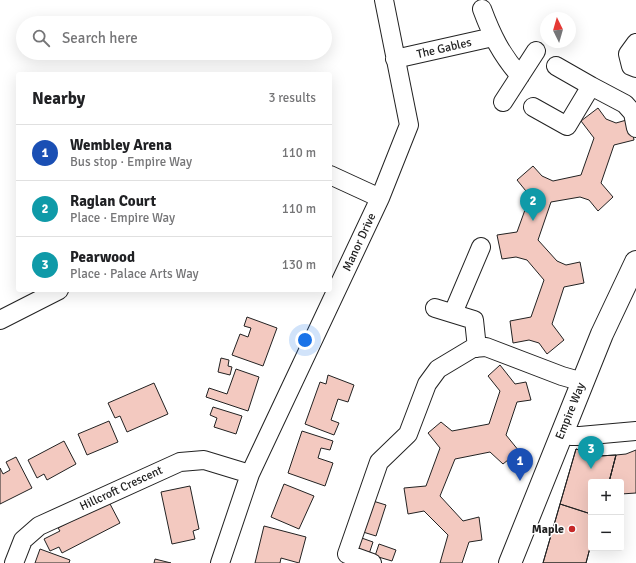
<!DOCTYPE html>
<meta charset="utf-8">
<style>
:root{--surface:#fff;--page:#f2f2f2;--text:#202124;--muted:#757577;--line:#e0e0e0;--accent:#c62828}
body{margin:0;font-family:Signika,sans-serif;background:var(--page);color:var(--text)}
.controls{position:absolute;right:12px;bottom:12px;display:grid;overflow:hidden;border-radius:4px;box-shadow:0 4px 16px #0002}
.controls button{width:36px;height:36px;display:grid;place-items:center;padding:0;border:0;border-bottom:1px solid var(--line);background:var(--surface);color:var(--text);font:20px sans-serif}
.compass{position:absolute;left:540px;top:12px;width:36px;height:36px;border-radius:50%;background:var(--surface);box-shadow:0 4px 16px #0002;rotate:355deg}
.you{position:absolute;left:305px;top:340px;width:14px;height:14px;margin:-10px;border:3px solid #fff;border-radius:50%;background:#1a73e8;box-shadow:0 0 0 6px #1a73e833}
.badge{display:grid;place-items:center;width:26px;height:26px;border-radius:50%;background:var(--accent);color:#fff;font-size:13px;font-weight:700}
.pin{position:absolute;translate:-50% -33px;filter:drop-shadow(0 1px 2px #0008)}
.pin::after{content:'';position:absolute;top:21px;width:14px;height:12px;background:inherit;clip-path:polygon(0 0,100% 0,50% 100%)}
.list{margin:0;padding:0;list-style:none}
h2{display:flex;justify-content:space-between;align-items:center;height:52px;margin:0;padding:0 16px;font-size:17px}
h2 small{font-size:13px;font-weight:400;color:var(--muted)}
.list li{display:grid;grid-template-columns:26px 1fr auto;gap:12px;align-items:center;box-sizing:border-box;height:56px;padding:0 16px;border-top:1px solid var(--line)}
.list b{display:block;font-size:15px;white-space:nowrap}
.list p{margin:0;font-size:13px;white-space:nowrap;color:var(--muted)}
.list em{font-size:13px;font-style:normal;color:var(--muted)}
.icon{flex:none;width:22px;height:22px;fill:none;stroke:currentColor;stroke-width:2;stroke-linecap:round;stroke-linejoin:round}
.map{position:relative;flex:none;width:636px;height:563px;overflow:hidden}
.search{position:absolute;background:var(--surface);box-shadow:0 4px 16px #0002;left:16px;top:16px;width:316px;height:44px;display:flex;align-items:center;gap:10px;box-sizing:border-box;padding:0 14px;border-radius:22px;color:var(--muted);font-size:15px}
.panel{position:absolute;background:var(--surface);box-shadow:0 4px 16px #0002;left:16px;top:72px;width:316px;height:220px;border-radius:4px}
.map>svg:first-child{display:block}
</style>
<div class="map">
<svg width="636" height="563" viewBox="0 0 636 563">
<rect width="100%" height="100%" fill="#fff"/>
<path fill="#f3c9c0" stroke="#222" d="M 598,108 L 606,119 L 616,123 L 630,119 L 634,140 L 614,145 L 601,183 L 613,197 L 598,211 L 589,200 L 580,197 L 551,202 L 538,240 L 557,261 L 566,265 L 580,262 L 584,283 L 564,287 L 552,324 L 564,340 L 547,354 L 539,343 L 529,340 L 513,343 L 510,321 L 531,317 L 544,280 L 527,260 L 516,257 L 502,259 L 497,235 L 517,232 L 530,196 L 517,180 L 533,166 L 542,176 L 553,181 L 581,175 L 594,138 L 581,121 Z
M 247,317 L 277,328 L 263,366 L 232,355 L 240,334 L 248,337 L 251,328 L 244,326 Z
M 221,358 L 229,360 L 228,366 L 232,367 L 230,375 L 218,372 Z
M 500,365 L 515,384 L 526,382 L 531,400 L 517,402 L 506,435 L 519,451 L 503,464 L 490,452 L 455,459 L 440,496 L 463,521 L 479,517 L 482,540 L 469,542 L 462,563 L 440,563 L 448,535 L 424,511 L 408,514 L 404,488 L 426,486 L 440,448 L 428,433 L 441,422 L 452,431 L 489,424 L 500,391 L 488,376 Z
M 236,369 L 259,377 L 248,411 L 206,397 L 209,388 L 227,394 Z
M 328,375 L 354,385 L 348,402 L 338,399 L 331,420 L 339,423 L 334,435 L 305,424 L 320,382 L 326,384 Z
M 154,383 L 168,414 L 127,432 L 120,416 L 115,418 L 108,403 Z
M 213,407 L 242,416 L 236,434 L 214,427 L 217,418 L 210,415 Z
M 109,421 L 118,442 L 87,455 L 78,434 Z
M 302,431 L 333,441 L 330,450 L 321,448 L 318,458 L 333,463 L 325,486 L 288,473 Z
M 64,441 L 76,464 L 47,480 L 44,474 L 37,478 L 28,460 Z
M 576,449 L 599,456 L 616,455 L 609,482 L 591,482 L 591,544 L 586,563 L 543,563 Z
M 576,449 L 599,456 L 616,455 L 609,482 L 591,482 L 591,514 L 560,504 Z
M 636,450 L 636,493 L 621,494 L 621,482 L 609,482 L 616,455 L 626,454 Z
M 16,457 L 32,488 L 0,504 L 0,468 L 3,474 L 10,470 L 6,462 Z
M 284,484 L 314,496 L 299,529 L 271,517 Z
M 190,486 L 199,529 L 193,531 L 195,539 L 172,544 L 161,492 Z
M 373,501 L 386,505 L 376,536 L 363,532 Z
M 109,502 L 120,523 L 62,553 L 59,547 L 50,551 L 44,539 L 60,531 L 58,528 Z
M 560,504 L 591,514 L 591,544 L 586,563 L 543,563 Z
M 264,526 L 306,537 L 299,563 L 281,558 L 280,563 L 255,563 Z
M 356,536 L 373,542 L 369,554 L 352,548 Z
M 379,544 L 396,550 L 392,561 L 375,556 Z
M 40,549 L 70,560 L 69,563 L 35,563 Z
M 155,559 L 171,563 L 154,563 Z"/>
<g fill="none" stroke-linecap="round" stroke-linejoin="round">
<defs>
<path id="minor" d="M 482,9 C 492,36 501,54 520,76
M 636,43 L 628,54 L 631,66 L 636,68
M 395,59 L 493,37
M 556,66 L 591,86
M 503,102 L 536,51
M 533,107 L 567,126 L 591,86 L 625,104 L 633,113 L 636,128
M 330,175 L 380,198
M 435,308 L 474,320 L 477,348
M 453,313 L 481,247
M 0,320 L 59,290
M 563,431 L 571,436 L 580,436 L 636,431
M 14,563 L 23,540 L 39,526 L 180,462 L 204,460 L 250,474
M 220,563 L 250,474 L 380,198 L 409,125 L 384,0
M 372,563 L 347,554 L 379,462 L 408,434 L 427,384 L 438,369 L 473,348 L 486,347 L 562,376 L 583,382"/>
<path id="major" d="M 510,563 L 602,334 L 636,262"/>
</defs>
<use href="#minor" stroke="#222" stroke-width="20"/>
<use href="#major" stroke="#222" stroke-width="24"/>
<use href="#minor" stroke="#fff" stroke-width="18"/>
<use href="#major" stroke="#fff" stroke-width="22"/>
</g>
<circle fill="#c62828" stroke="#fff" stroke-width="1.5" cx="572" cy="529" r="4"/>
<g text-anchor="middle" stroke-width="3" stroke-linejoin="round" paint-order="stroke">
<g font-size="12" fill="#222" stroke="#fff">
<text transform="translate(444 48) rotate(-13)" y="4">The Gables</text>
<text transform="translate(359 242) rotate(-65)" y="4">Manor Drive</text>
<text transform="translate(570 411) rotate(-68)" y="4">Empire Way</text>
<text transform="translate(121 488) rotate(-25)" y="4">Hillcroft Crescent</text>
</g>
<g font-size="12" font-weight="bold" fill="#222" stroke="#fff" text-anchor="end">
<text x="564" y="533">Maple</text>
</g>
</g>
</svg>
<div class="controls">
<button>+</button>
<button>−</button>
</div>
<svg class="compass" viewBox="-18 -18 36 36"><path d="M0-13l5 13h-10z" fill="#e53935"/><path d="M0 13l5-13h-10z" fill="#757577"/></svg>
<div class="you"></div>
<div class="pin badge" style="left:520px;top:481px;background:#1a4fb4">1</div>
<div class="pin badge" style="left:533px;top:221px;background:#0f9aa8">2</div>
<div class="pin badge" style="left:591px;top:469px;background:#0f9aa8">3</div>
<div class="search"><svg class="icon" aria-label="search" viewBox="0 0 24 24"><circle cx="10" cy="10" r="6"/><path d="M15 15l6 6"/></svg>Search here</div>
<section class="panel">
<h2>Nearby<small>3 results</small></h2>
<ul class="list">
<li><span class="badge" style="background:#1a4fb4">1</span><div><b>Wembley Arena</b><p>Bus stop · Empire Way</p></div><em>110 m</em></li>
<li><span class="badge" style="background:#0f9aa8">2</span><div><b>Raglan Court</b><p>Place · Empire Way</p></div><em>110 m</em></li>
<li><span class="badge" style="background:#0f9aa8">3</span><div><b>Pearwood</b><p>Place · Palace Arts Way</p></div><em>130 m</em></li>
</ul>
</section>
</div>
